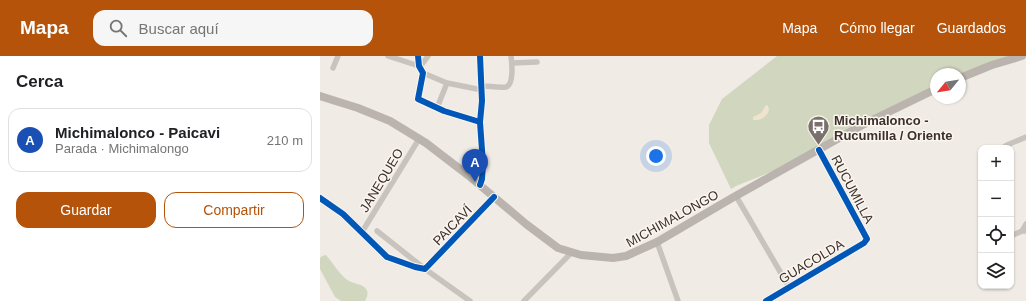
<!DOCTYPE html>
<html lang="es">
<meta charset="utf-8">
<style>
:root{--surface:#fff;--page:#f6f6f6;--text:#202124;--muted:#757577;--line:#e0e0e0;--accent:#b45309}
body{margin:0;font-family:Helvetica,sans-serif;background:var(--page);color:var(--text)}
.controls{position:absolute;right:12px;bottom:12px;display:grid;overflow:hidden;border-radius:8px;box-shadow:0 1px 3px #0004}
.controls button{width:36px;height:36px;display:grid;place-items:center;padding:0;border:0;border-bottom:1px solid var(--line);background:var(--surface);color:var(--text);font:20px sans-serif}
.compass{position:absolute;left:610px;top:12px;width:36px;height:36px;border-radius:50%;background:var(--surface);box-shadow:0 1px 3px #0004;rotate:240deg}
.you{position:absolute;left:336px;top:100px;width:14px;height:14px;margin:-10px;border:3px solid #fff;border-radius:50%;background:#1a73e8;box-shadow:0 0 0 6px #1a73e833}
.badge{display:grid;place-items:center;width:26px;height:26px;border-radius:50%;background:var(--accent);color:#fff;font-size:13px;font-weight:700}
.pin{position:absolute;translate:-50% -33px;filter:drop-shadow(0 1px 2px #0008)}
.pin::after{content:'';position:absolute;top:21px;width:14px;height:12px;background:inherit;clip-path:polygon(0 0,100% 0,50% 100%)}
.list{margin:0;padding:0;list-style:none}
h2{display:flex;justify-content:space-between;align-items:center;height:52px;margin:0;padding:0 16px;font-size:17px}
h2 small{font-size:13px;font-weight:400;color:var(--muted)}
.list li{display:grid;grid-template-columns:26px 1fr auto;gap:12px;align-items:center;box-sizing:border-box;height:64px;margin:0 8px 8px;padding:0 8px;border:1px solid var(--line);border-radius:12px}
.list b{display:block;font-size:15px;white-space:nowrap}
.list p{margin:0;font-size:13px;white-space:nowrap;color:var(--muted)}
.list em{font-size:13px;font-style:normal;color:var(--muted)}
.actions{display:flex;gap:8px;padding:12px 16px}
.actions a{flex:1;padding:9px 0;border:1px solid var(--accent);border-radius:12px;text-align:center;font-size:14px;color:var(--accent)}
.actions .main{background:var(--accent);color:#fff}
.icon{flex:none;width:22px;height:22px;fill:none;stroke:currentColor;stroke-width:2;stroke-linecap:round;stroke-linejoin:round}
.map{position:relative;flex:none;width:706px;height:245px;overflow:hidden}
header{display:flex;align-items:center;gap:24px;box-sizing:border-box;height:56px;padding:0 20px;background:var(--accent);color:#fff}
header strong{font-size:19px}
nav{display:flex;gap:22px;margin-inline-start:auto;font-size:14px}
.search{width:280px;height:36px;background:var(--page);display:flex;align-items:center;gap:10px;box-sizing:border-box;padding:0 14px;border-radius:12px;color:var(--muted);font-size:15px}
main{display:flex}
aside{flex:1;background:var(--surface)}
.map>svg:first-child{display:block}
</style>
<header>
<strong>Mapa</strong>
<div class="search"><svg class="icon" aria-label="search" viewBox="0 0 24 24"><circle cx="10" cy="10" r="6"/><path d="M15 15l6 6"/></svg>Buscar aquí</div>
<nav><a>Mapa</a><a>Cómo llegar</a><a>Guardados</a></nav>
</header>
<main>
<aside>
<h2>Cerca<small></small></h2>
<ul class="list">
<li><span class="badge" style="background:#1a4fb4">A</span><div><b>Michimalonco - Paicavi</b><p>Parada · Michimalongo</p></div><em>210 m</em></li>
</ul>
<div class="actions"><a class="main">Guardar</a><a>Compartir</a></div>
</aside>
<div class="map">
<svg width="706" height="245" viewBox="0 0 706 245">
<rect width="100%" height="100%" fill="#f0ebe5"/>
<path fill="#d1d6bf" d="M 457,0 L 703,0 L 640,18 L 616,18 L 616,33 L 478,105 L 416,130 L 411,133 L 389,87 L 389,69 L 402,43 Z
M 6,199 C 13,207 18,216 26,223 C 31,228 42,227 46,233 C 49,237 47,241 45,245 L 21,245 L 15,241 L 0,213 L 0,202 L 2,200 Z"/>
<path fill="#efe3cc" d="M 446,49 L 448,50 L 449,54 C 447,61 440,65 433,64 L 433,61 L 441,57 Z"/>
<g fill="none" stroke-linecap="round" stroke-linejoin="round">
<path stroke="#c9c3be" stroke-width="5.5" d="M 68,0 L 99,10 L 102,8 L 108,0
M 98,0 L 99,10 L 103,17 L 98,43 L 124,55 L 160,66
M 192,7 L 217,6
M 13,12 L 18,0
M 103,17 L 127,27 L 162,34
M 162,30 C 169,30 179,32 186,31 C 194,29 192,7 191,0
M 117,52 L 127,27
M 683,92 L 687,89 L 706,81
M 160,129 L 162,123 L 163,108 L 160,66 L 162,45 L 160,0
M 416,140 L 469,231
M 0,142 L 23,158 L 67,201 L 95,211 L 105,213 L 174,141
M 661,152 L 661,159
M 57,175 L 105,213 L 150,245
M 702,175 L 706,168
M 42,176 L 99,83
M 691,180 L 702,175 L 706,175
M 337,186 L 358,245
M 204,245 L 251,197
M 446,245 L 544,187 L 547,183 L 499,94"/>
<path stroke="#bab3ae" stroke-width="8" d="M 640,22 L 672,9 L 702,0
M 0,40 L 38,52 L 70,65 L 106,87 L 149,120 L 206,168 L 238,192 L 261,199 L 293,202 L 306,200 L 337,186 L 412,142 L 546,67 L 616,33"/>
<defs>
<path id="cycleway" d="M 98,0 L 99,10 L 103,17 L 98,43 L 124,55 L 160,66
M 160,129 L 162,123 L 163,108 L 160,66 L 162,45 L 160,0
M 0,142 L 23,158 L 67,201 L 95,211 L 105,213 L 174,141
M 446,245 L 544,187 L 547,183 L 499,94"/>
</defs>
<use href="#cycleway" stroke="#fbf5ee" stroke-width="8"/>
<use href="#cycleway" stroke="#0057b8" stroke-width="6"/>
</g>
<defs>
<symbol id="bus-pin" viewBox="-11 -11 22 30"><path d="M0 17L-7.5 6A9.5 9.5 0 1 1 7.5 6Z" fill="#7a716c" stroke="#fbf5ee"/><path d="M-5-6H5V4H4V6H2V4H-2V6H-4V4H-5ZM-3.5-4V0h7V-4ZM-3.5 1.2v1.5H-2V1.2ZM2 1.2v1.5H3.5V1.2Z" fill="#fff"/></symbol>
</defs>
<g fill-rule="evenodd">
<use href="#bus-pin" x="486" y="58" width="25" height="34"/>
</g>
<g text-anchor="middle" stroke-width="3" stroke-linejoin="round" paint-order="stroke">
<g font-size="13" font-weight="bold" fill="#3b302b" stroke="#fbf5ee" text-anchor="start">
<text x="514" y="69">Michimalonco -<tspan x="514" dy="15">Rucumilla / Oriente</tspan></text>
</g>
<g font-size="13" fill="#3b302b" stroke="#fbf5ee">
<text transform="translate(61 124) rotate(-59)" y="5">JANEQUEO</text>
<text transform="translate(533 133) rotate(62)" y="5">RUCUMILLA</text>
<text transform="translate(352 162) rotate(-29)" y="5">MICHIMALONGO</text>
<text transform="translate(132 169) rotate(-46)" y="5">PAICAVÍ</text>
<text transform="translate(491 205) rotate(-31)" y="5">GUACOLDA</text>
</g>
</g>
</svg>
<div class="controls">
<button>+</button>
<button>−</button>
<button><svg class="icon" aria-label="locate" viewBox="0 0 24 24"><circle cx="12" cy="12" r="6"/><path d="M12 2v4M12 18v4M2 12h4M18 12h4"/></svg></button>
<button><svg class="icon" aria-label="layers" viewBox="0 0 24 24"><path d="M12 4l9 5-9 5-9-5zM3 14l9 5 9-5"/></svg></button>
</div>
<svg class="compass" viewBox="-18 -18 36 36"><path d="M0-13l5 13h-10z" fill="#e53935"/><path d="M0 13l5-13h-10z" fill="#757577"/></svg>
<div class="you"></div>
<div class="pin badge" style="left:155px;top:126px;background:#1a4fb4">A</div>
</div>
</main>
